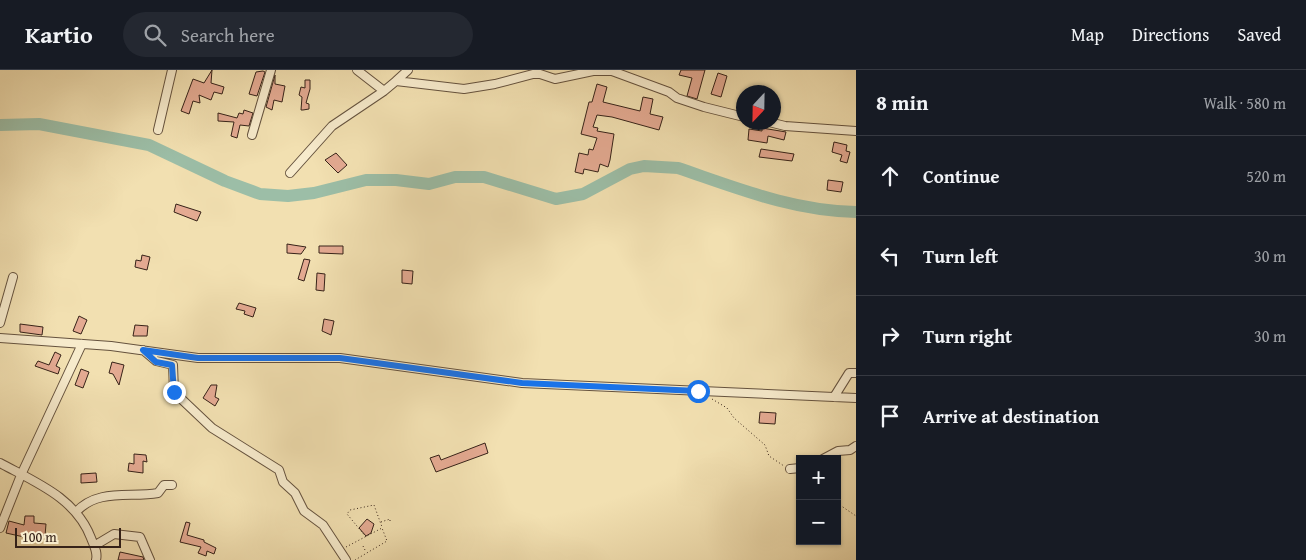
<!DOCTYPE html>
<meta charset="utf-8">
<style>
:root{--surface:#171b24;--page:#242831;--text:#f1f3f6;--muted:#9ea1a6;--line:#363941}
body{margin:0;font-family:"Gentium Book Plus",serif;background:var(--page);color:var(--text)}
.controls{position:absolute;right:15px;bottom:15px;display:grid;overflow:hidden;border-radius:0px;box-shadow:0 1px 4px #0004}
.controls button{width:45px;height:45px;display:grid;place-items:center;padding:0;border:0;border-bottom:1px solid var(--line);background:var(--surface);color:var(--text);font:25px sans-serif}
.compass{position:absolute;left:736px;top:15px;width:45px;height:45px;border-radius:50%;background:var(--surface);box-shadow:0 1px 4px #0004;rotate:202deg}
.scale{position:absolute;left:15px;bottom:12px;width:106px;box-sizing:border-box;padding-left:5px;border:2px solid #362218;border-top:0;font-size:14px;line-height:18px;white-space:nowrap;color:#362218;-webkit-text-stroke:4px #f7ebcc;paint-order:stroke}
.stop{position:absolute;width:15px;height:15px;margin:-11px;border:4px solid #1a73e8;border-radius:50%;background:#fff}
.stop.end{background:#1a73e8;border-color:#fff;box-shadow:0 1px 5px #0008}
.list{margin:0;padding:0;list-style:none}
h2{display:flex;justify-content:space-between;align-items:center;height:65px;margin:0;padding:0 20px;font-size:21px}
h2 small{font-size:16px;font-weight:400;color:var(--muted)}
.list li{display:grid;grid-template-columns:32px 1fr auto;gap:15px;align-items:center;box-sizing:border-box;height:80px;padding:0 20px;border-top:1px solid var(--line)}
.list b{display:block;font-size:19px;white-space:nowrap}
.list em{font-size:16px;font-style:normal;color:var(--muted)}
.icon{flex:none;width:28px;height:28px;fill:none;stroke:currentColor;stroke-width:2;stroke-linecap:round;stroke-linejoin:round}
.map{position:relative;flex:none;width:856px;height:490px;overflow:hidden}
header{display:flex;align-items:center;gap:30px;box-sizing:border-box;height:70px;padding:0 25px;background:var(--surface);border-bottom:1px solid var(--line)}
header strong{font-size:24px}
nav{display:flex;gap:28px;margin-inline-start:auto;font-size:18px}
.search{width:350px;height:45px;background:var(--page);display:flex;align-items:center;gap:12px;box-sizing:border-box;padding:0 18px;border-radius:28px;color:var(--muted);font-size:19px}
main{display:flex}
aside{flex:1;background:var(--surface)}
.map>svg:first-child{display:block}
</style>
<header>
<strong>Kartio</strong>
<div class="search"><svg class="icon" aria-label="search" viewBox="0 0 24 24"><circle cx="10" cy="10" r="6"/><path d="M15 15l6 6"/></svg>Search here</div>
<nav><a>Map</a><a>Directions</a><a>Saved</a></nav>
</header>
<main>
<div class="map">
<svg width="856" height="490" viewBox="0 0 856 490">
<rect width="100%" height="100%" fill="#f2e0b1"/>
<filter id="stains"><feTurbulence type="fractalNoise" baseFrequency=".004" numOctaves="4"/><feColorMatrix values="0 0 0 0 .2 0 0 0 0 .09 0 0 0 0 .02 0 0 0 .5 -.17"/></filter>
<radialGradient id="worn" r=".72"><stop offset=".6" stop-color="#630" stop-opacity="0"/><stop offset="1" stop-color="#630" stop-opacity=".3"/></radialGradient>
<g fill="none" stroke-linecap="round" stroke-linejoin="round">
<path stroke="#9cbea7" stroke-width="12" d="M 0,55 L 39,54 L 149,75 L 225,111 L 260,124 L 288,126 L 314,123 L 366,110 L 396,110 L 429,114 L 455,107 L 484,107 L 556,129 L 583,124 L 630,99 L 644,96 L 678,98 C 737,118 793,141 856,142"/>
</g>
<path fill="#e4aa92" stroke="#362218" d="M 212,0 L 211,13 L 224,17 L 222,24 L 214,22 L 211,30 L 199,25 L 200,33 L 193,31 L 189,44 L 181,41 L 193,9 L 204,13 Z
M 681,0 L 705,0 L 697,29 L 687,26 L 692,8 L 679,5 Z
M 263,1 L 265,2 L 257,26 L 249,24 L 256,2 Z
M 718,3 L 727,6 L 721,27 L 711,24 Z
M 275,5 L 275,14 L 285,16 L 282,32 L 274,30 L 272,40 L 266,37 Z
M 305,10 L 310,10 L 310,19 L 306,33 L 309,34 L 309,39 L 303,40 L 301,40 L 302,27 L 299,25 L 301,17 L 305,18 Z
M 597,14 L 607,17 L 603,32 L 640,41 L 643,27 L 653,29 L 650,44 L 663,47 L 659,60 L 612,47 L 597,45 L 593,57 L 598,58 L 597,61 L 614,64 L 610,90 L 608,97 L 600,94 L 598,102 L 584,99 L 583,104 L 575,102 L 579,83 L 588,85 L 589,79 L 593,80 L 597,68 L 581,64 L 589,32 L 592,32 Z
M 244,40 L 253,43 L 249,56 L 240,55 L 237,68 L 231,66 L 234,52 L 218,51 L 218,43 L 237,48 L 239,43 L 243,44 Z
M 762,58 L 786,62 L 784,70 L 768,66 L 767,73 L 748,70 L 749,59 L 762,61 Z
M 834,72 L 847,75 L 846,81 L 850,82 L 847,93 L 840,91 L 842,85 L 832,82 Z
M 761,79 L 794,84 L 792,91 L 759,87 Z
M 336,83 L 347,95 L 338,103 L 325,90 Z
M 828,110 L 843,112 L 841,122 L 827,120 Z
M 176,134 L 201,142 L 197,151 L 174,142 Z
M 287,174 L 293,175 L 306,177 L 301,184 L 287,183 Z
M 319,176 L 343,176 L 343,184 L 319,183 Z
M 142,185 L 150,187 L 147,200 L 135,197 L 136,190 L 141,191 Z
M 304,189 L 310,190 L 304,211 L 298,209 Z
M 402,200 L 413,201 L 412,214 L 402,213 Z
M 317,203 L 325,204 L 324,221 L 316,220 Z
M 239,233 L 256,238 L 253,247 L 244,244 L 245,241 L 236,239 Z
M 79,246 L 87,250 L 81,264 L 73,261 Z
M 324,249 L 334,251 L 331,265 L 322,261 Z
M 20,254 L 43,257 L 42,265 L 20,262 Z
M 135,255 L 148,256 L 147,266 L 133,266 Z
M 55,282 L 61,285 L 56,296 L 60,298 L 58,304 L 35,296 L 38,291 L 49,295 Z
M 112,292 L 124,295 L 119,315 L 113,304 L 109,303 Z
M 81,299 L 89,302 L 83,318 L 75,315 Z
M 211,315 L 217,315 L 215,327 L 219,329 L 215,336 L 203,328 Z
M 760,342 L 776,343 L 775,354 L 759,353 Z
M 485,373 L 488,383 L 436,402 L 430,388 L 439,385 L 441,390 Z
M 134,384 L 146,385 L 147,392 L 143,391 L 143,403 L 128,401 L 129,393 L 134,394 Z
M 96,403 L 97,412 L 81,413 L 81,404 Z
M 25,446 L 34,446 L 34,453 L 46,454 L 45,466 L 33,465 L 33,469 L 6,463 L 9,451 L 24,455 Z
M 367,449 L 374,454 L 371,463 L 366,466 L 359,458 Z
M 186,452 L 190,453 L 187,465 L 204,470 L 204,472 L 216,478 L 214,484 L 207,481 L 206,486 L 198,483 L 201,477 L 180,472 Z
M 120,482 L 143,487 L 144,490 L 118,490 Z"/>
<g fill="none" stroke-linecap="round" stroke-linejoin="round">
<defs>
<path id="minor" d="M 357,0 L 384,21 L 396,11 L 464,19 L 495,14 L 537,3 L 555,9 L 593,1 L 612,1 L 669,22 L 677,28 L 704,37 L 744,47
M 396,11 L 408,0
M 769,52 L 785,56 L 856,61
M 158,60 L 172,0
M 252,65 L 271,0
M 290,103 L 332,56 L 384,21
M 0,253 L 13,207
M 0,268 L 111,276 L 198,288 L 340,288 L 522,313 L 856,328
M 143,280 L 156,291 L 173,295 L 174,322 L 212,358 L 279,400 L 283,412 L 295,423 L 304,441 L 323,455 L 346,490
M 834,327 L 849,303 L 856,303
M 823,389 L 838,381 L 850,380 L 856,376
M 0,393 C 35,412 76,428 91,468 C 94,476 98,482 96,490
M 790,399 L 800,398
M 76,442 C 98,418 130,428 158,423 L 164,415 L 172,415
M 0,458 L 21,405 L 82,274
M 94,476 L 114,464 L 140,467 L 150,490"/>
</defs>
<use href="#minor" stroke="#65523e" stroke-width="10"/>
<path stroke="#362218" stroke-width="1" stroke-dasharray="1 2.5" stroke-linecap="butt" d="M 712,329 L 727,338 L 734,348 L 765,375 L 769,386 L 784,396
M 837,433 L 856,446
M 381,452 L 390,449 L 390,452
M 366,467 L 347,444 L 350,440 L 374,435 L 382,457
M 363,476 L 366,482
M 346,477 L 382,458 L 387,471 L 355,490"/>
<use href="#minor" stroke="#f7ebcc" stroke-width="8"/>
</g>
<g fill="none" stroke-linecap="round" stroke-linejoin="round">
<path stroke="#1a73e8" stroke-width="6" d="M 174,322 L 172,295 L 156,292 L 143,280 L 198,288 L 340,288 L 522,313 L 698,321"/>
</g>
<rect width="100%" height="100%" filter="url(#stains)"/>
<rect width="100%" height="100%" fill="url(#worn)"/>
</svg>
<div class="controls">
<button>+</button>
<button>−</button>
</div>
<svg class="compass" viewBox="-18 -18 36 36"><path d="M0-13l5 13h-10z" fill="#e53935"/><path d="M0 13l5-13h-10z" fill="#9ea1a6"/></svg>
<div class="scale">100 m</div>
<div class="stop" style="left:698px;top:321px"></div>
<div class="stop end" style="left:174px;top:322px"></div>
</div>
<aside>
<h2>8 min<small>Walk · 580 m</small></h2>
<ul class="list">
<li><svg class="icon" aria-label="ahead" viewBox="0 0 24 24"><path d="M12 20V5M6 11l6-6 6 6"/></svg><div><b>Continue</b></div><em>520 m</em></li>
<li><svg class="icon" aria-label="left" viewBox="0 0 24 24"><path d="M17 20v-9H6M10 6l-5 5 5 5"/></svg><div><b>Turn left</b></div><em>30 m</em></li>
<li><svg class="icon" aria-label="right" viewBox="0 0 24 24"><path d="M7 20v-9h11M14 6l5 5-5 5"/></svg><div><b>Turn right</b></div><em>30 m</em></li>
<li><svg class="icon" aria-label="arrive" viewBox="0 0 24 24"><path d="M6 21V4h12l-3 4 3 4H6"/></svg><div><b>Arrive at destination</b></div></li>
</ul>
</aside>
</main>
